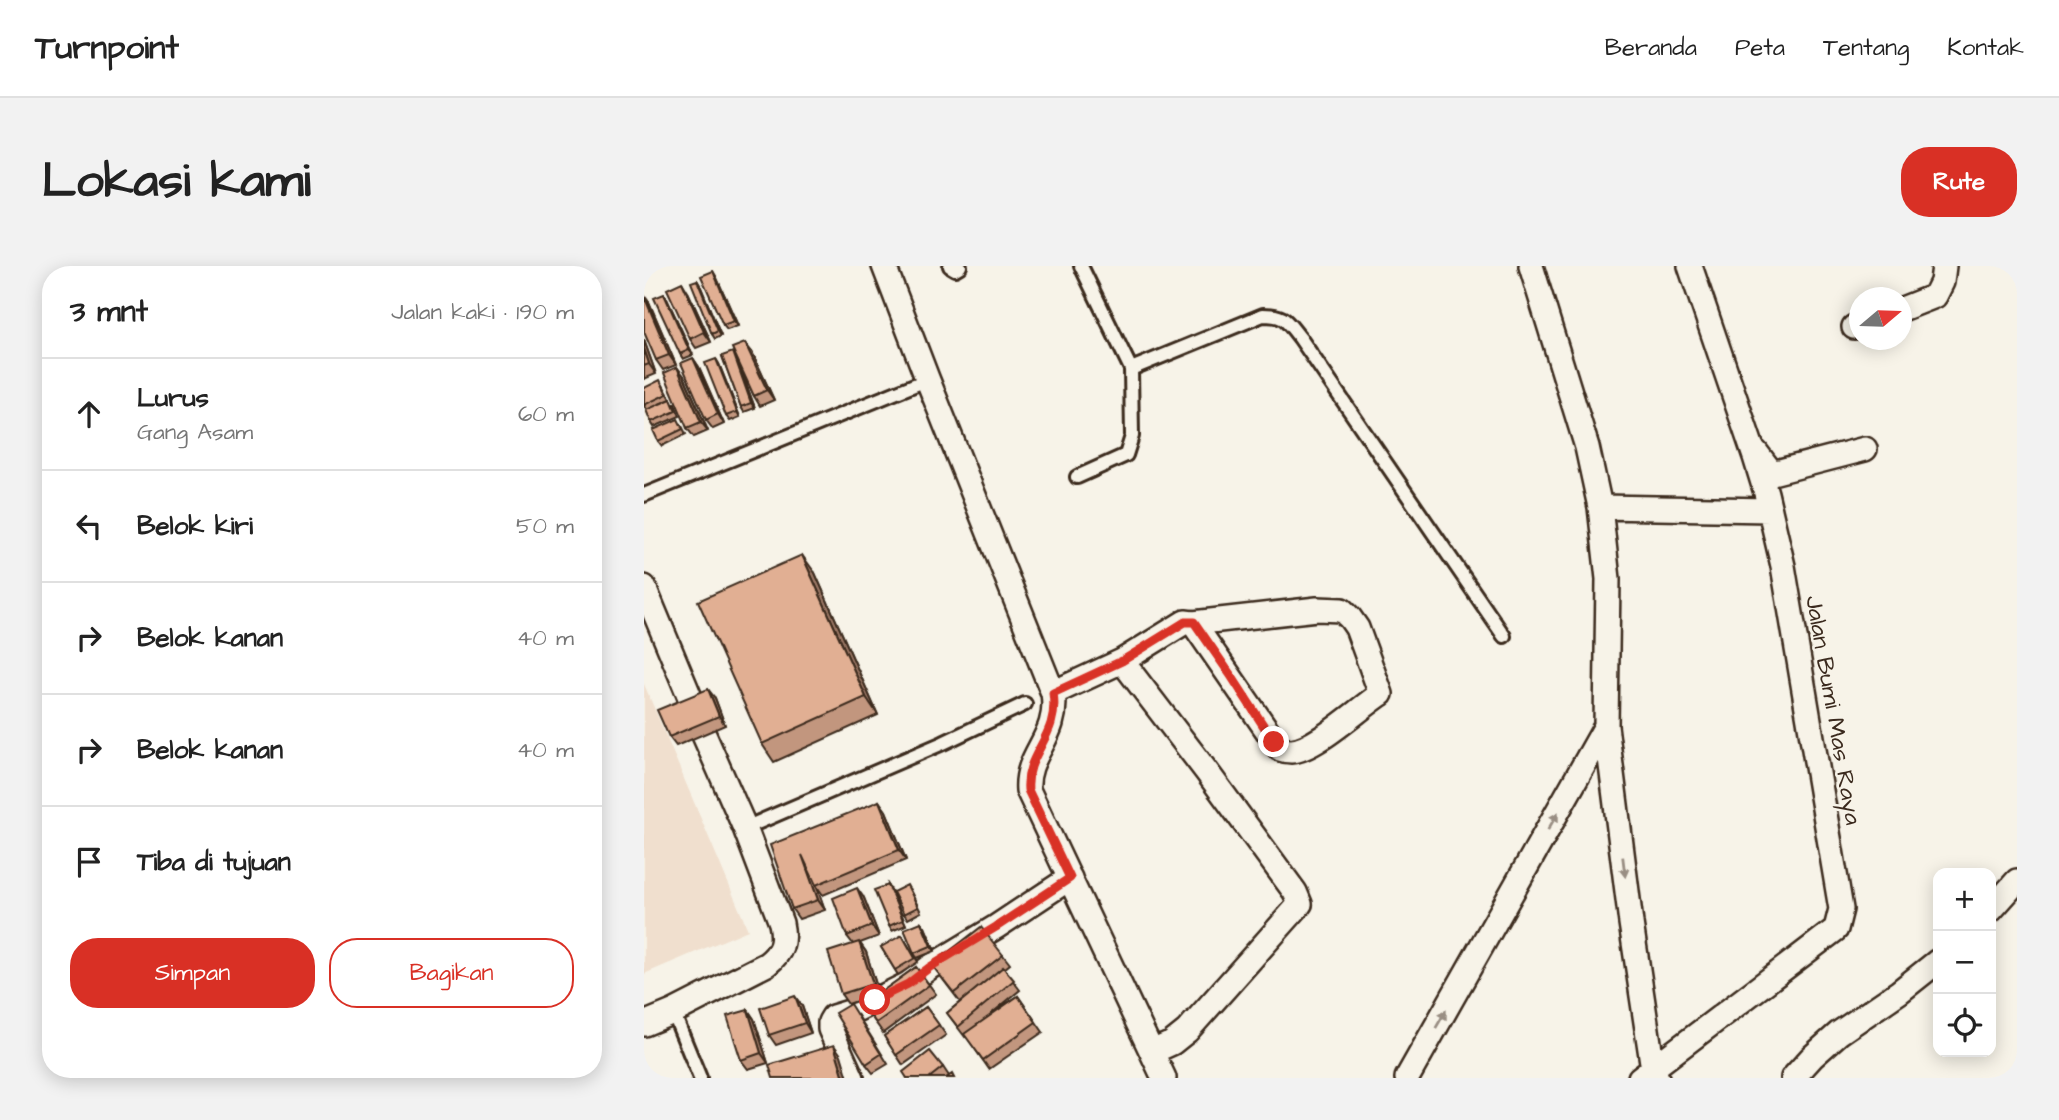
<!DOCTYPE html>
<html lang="id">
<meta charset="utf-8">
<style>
:root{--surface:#fff;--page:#f2f2f2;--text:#222;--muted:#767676;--line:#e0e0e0;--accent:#d93025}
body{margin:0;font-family:"Architects Daughter",sans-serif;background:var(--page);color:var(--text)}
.controls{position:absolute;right:21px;bottom:21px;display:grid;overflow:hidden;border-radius:14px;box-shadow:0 4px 18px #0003}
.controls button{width:63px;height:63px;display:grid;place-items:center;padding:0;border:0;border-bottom:2px solid var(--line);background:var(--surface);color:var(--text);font:35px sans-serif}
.compass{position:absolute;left:1205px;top:21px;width:63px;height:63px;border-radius:50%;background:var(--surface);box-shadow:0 4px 18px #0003;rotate:71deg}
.stop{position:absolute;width:21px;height:21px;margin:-16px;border:5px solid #d93025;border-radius:50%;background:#fff}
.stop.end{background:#d93025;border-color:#fff;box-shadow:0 2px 7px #0008}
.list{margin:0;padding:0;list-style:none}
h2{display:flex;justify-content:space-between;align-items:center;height:91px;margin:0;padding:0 28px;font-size:30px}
h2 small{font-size:23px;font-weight:400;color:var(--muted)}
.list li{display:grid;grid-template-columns:46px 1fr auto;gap:21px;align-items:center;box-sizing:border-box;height:112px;padding:0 28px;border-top:2px solid var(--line)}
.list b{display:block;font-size:26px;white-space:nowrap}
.list p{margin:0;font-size:23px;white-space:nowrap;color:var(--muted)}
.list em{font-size:23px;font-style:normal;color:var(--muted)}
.actions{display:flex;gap:14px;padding:21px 28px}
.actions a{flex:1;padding:16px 0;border:2px solid var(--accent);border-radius:28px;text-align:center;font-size:24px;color:var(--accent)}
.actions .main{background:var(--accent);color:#fff}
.icon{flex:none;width:38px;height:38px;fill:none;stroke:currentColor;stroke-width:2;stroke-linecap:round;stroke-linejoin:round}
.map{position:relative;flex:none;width:1373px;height:812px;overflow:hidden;border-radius:28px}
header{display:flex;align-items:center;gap:42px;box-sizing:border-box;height:98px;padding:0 35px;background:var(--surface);border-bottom:2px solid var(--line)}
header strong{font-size:33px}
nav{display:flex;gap:38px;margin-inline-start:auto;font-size:24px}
.intro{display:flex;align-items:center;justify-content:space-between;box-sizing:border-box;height:168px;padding:0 42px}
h1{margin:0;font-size:49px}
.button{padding:18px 32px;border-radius:28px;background:var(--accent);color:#fff;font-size:24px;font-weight:700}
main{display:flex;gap:42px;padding:0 42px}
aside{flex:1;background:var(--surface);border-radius:28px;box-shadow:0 4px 18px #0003}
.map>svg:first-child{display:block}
</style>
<header>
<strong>Turnpoint</strong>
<nav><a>Beranda</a><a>Peta</a><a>Tentang</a><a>Kontak</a></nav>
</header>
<div class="intro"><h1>Lokasi kami</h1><a class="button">Rute</a></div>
<main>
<aside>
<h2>3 mnt<small>Jalan kaki · 190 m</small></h2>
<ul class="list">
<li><svg class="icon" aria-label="ahead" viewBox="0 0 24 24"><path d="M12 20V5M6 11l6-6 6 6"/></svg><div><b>Lurus</b><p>Gang Asam</p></div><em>60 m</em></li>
<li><svg class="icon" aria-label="left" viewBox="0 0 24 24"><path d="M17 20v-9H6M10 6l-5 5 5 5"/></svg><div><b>Belok kiri</b></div><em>50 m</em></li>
<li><svg class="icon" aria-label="right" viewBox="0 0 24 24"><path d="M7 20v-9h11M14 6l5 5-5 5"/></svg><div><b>Belok kanan</b></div><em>40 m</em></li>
<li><svg class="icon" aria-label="right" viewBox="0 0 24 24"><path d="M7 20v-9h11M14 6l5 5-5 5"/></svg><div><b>Belok kanan</b></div><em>40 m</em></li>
<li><svg class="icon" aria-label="arrive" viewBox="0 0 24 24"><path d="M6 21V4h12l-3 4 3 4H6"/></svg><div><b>Tiba di tujuan</b></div></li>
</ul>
<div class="actions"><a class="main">Simpan</a><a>Bagikan</a></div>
</aside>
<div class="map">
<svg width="1373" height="812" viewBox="0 0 1373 812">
<rect width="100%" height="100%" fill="#f7f3e8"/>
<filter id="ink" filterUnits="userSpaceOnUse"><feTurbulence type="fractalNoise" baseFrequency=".0143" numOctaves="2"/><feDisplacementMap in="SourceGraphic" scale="14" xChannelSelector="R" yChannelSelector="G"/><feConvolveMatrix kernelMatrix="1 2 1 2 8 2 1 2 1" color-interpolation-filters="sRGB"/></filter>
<g filter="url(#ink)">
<path fill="#f0dfce" d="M 0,418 L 104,664 L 0,708 Z"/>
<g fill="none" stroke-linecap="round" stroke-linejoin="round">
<defs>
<path id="service" d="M 306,0 L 311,3 L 316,0
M 437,0 L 487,103 L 619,49 C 642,49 642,55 656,72 L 860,370
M 433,211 L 482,189 L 488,170 L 487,103
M 0,229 L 275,117
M 101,562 L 299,477 L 381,438
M 29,746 L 56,812"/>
<path id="minor" d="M 240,0 L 283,112 L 409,427 C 416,471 381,487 384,524 L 520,812
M 887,0 L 943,181 L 956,241 L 964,313 L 962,460 L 987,657 L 1009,803 L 1013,812
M 1258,43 L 1291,30 L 1298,16 L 1300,0
M 1210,61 L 1216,58
M 1112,186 L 1128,207 L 1221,183
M 956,241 L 1126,244
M 0,321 L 50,441
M 478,395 L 563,506 L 651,626 L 656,638 L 543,765 L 528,777 L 508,786
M 409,427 L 478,395 L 541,356 L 549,357 L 636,483 C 639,484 643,485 647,485 C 671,484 715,442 737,428 L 713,362 L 706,352 L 698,344 L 673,343 L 549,357
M 1347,644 L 1373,615
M 0,758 L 29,746 L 123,698 C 138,686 141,676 137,657 L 101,562 L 60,469
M 208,812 L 186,763 L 186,756 L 189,751 L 212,744 L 264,718 L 286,701 L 352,661 L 426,612
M 763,812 L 962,460
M 996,812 L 1192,663 L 1197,643 L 1139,300 L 1122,227 L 1111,191 L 1046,0
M 1149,812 L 1168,791 L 1195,767 L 1255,726 L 1294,695"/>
</defs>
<use href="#service" stroke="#3b2a1e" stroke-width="18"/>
<use href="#minor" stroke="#3b2a1e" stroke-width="28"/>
<use href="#service" stroke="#f7f3e8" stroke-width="12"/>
<use href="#minor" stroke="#f7f3e8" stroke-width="23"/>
</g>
<path fill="#c2967e" stroke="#3b2a1e" stroke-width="2" d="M 72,10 L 94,60 L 83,64 L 79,59 Z
M 53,14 L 56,19 L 77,70 L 71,73 L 68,68 Z
M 44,26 L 67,76 L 52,82 L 46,73 Z
M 20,28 L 23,33 L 49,89 L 39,93 L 36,88 Z
M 5,36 L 32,99 L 19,104 L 12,94 Z
M 0,74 L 12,108 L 0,113 Z
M 108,86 L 130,134 L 116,140 L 110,130 L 94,95 L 111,142 L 100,146 L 97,141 L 78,90 Z
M 49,92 L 55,101 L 80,158 L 69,163 L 62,154 Z
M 72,93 L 75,98 L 96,151 L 86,155 L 82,150 Z
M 33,101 L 40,110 L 64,165 L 50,171 L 43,162 Z
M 19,119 L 27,133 L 15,138 L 31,138 L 36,150 L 10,161 L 7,156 L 3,144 L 0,140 Z
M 37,158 L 42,168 L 18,180 L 14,175 Z
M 171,307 L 234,449 L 130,496 L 118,478 Z
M 71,432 L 81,459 L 32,480 L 25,471 Z
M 235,535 L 242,545 L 262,594 L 179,629 L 172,619 L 181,644 L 155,653 L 148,643 Z
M 244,619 L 247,624 L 262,659 L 248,665 L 245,660 Z
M 266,624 L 277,646 L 264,653 L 260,648 Z
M 220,632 L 235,670 L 216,677 L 222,686 L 235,728 L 272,701 L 292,728 L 239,767 L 219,739 L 234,728 L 204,738 L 197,728 L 209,678 L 203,670 Z
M 277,656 L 281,661 L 291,685 L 273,692 L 270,687 Z
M 261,674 L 274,696 L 254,709 L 237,681 Z
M 359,689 L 366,698 L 360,703 L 376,724 L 347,748 L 374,730 L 399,766 L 345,803 L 322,770 L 321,771 L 303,747 L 316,736 L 288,699 Z
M 158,740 L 167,767 L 132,779 L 125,769 Z
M 282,741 L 302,769 L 259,799 L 240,770 Z
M 104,744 L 110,753 L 124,797 L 104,803 L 97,794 Z
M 213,748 L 244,798 L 229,807 L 222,798 Z
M 299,801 L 305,810 L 310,812 L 262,812 Z"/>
<path fill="#9e7a67" stroke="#3b2a1e" stroke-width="2" d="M 69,5 L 72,10 L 94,60 L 90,55 Z
M 53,14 L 56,19 L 77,70 L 74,65 Z
M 38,16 L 44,26 L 67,76 L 60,66 Z
M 20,28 L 23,33 L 49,89 L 45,84 Z
M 0,29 L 5,36 L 32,99 L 25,89 Z
M 0,74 L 12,108 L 5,98 L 0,83 Z
M 101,77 L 108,86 L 130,134 L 123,124 Z
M 89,86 L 92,91 L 111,142 L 107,137 Z
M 49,92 L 55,101 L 80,158 L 74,148 Z
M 72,93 L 75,98 L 96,151 L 93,146 Z
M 33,101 L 40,110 L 64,165 L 57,156 Z
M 158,289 L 171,307 L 234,449 L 222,431 Z
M 64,423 L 71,432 L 81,459 L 75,450 Z
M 235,535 L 242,545 L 262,594 L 255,584 Z
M 158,589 L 165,598 L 181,644 L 174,634 Z
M 244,619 L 247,624 L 262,659 L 259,654 Z
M 213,622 L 220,632 L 235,670 L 228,660 Z
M 277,656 L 281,661 L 291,685 L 287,680 Z
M 215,676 L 222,686 L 235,728 L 229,718 Z
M 151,730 L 158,740 L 167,767 L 161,757 Z
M 104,744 L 110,753 L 124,797 L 117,787 Z
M 190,779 L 197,789 L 204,812 L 200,812 Z"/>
<path fill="#e1af93" stroke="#3b2a1e" stroke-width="2" d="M 69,5 L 90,55 L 79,59 L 57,10 Z
M 53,14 L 74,65 L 68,68 L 47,16 Z
M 38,16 L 60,66 L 46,73 L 23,23 Z
M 20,28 L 45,84 L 36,88 L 10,32 Z
M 0,30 L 25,89 L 12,94 L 0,66 Z
M 101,77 L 123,124 L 110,130 L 88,82 Z
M 0,83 L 5,98 L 0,100 Z
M 89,86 L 107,137 L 97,141 L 78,90 Z
M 49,92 L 74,148 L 62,154 L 37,97 Z
M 72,93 L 93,146 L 82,150 L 61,97 Z
M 33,101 L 57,156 L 43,162 L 20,107 Z
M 16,114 L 23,128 L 0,139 L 0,122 Z
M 27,133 L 32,145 L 7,156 L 2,144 Z
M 34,153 L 39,163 L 14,175 L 9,164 Z
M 158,289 L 222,431 L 118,478 L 54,335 Z
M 64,423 L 75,450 L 25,471 L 13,444 Z
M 235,535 L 255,584 L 172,619 L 158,589 L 174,634 L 148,643 L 126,579 Z
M 244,619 L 259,654 L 245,660 L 230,624 Z
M 263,619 L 274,641 L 260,648 L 249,626 Z
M 213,622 L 228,660 L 203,670 L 189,632 Z
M 277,656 L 287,680 L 270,687 L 260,663 Z
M 337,661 L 359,689 L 310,727 L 288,699 Z
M 258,669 L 271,692 L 251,704 L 237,681 Z
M 215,676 L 229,718 L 197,728 L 184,686 Z
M 272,701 L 285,719 L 232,757 L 219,739 Z
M 359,701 L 370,714 L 314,761 L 303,747 Z
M 151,730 L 161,757 L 125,769 L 116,742 Z
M 374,730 L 392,756 L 339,794 L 320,768 Z
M 206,738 L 237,788 L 222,798 L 191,747 Z
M 282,741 L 295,759 L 252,789 L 240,770 Z
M 104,744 L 117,787 L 97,794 L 83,750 Z
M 190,779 L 200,812 L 129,812 L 125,799 Z
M 286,785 L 299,801 L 285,812 L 263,812 L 259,806 Z
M 308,808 L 310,812 L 302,812 Z"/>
<defs><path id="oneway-solid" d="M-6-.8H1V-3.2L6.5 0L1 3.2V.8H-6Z" transform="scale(1.75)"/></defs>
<g fill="#998e83">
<use href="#oneway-solid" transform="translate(909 555) rotate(-60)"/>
<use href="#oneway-solid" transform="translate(980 601) rotate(83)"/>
<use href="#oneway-solid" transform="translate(797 753) rotate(-60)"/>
</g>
</g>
<g fill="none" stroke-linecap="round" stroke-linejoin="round" filter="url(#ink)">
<path stroke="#d93025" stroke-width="9" d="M 231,734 L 264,718 L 286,701 L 352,661 L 426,612 L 384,524 C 381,486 416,471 409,427 L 478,395 L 541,356 L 550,356 L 588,411 L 630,476"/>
</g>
<g text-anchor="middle" stroke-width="5" stroke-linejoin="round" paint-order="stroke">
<g font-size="24" fill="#3b2a1e" stroke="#f7f3e8">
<text transform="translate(1190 444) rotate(80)" y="8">Jalan Bumi Mas Raya</text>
</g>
</g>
</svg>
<div class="controls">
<button>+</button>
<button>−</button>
<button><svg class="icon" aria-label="locate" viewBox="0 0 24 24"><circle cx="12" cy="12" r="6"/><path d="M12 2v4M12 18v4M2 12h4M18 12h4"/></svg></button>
</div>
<svg class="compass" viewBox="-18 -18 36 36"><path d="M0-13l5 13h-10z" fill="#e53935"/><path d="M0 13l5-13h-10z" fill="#767676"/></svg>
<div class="stop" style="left:231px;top:734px"></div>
<div class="stop end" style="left:630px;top:476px"></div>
</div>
</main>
